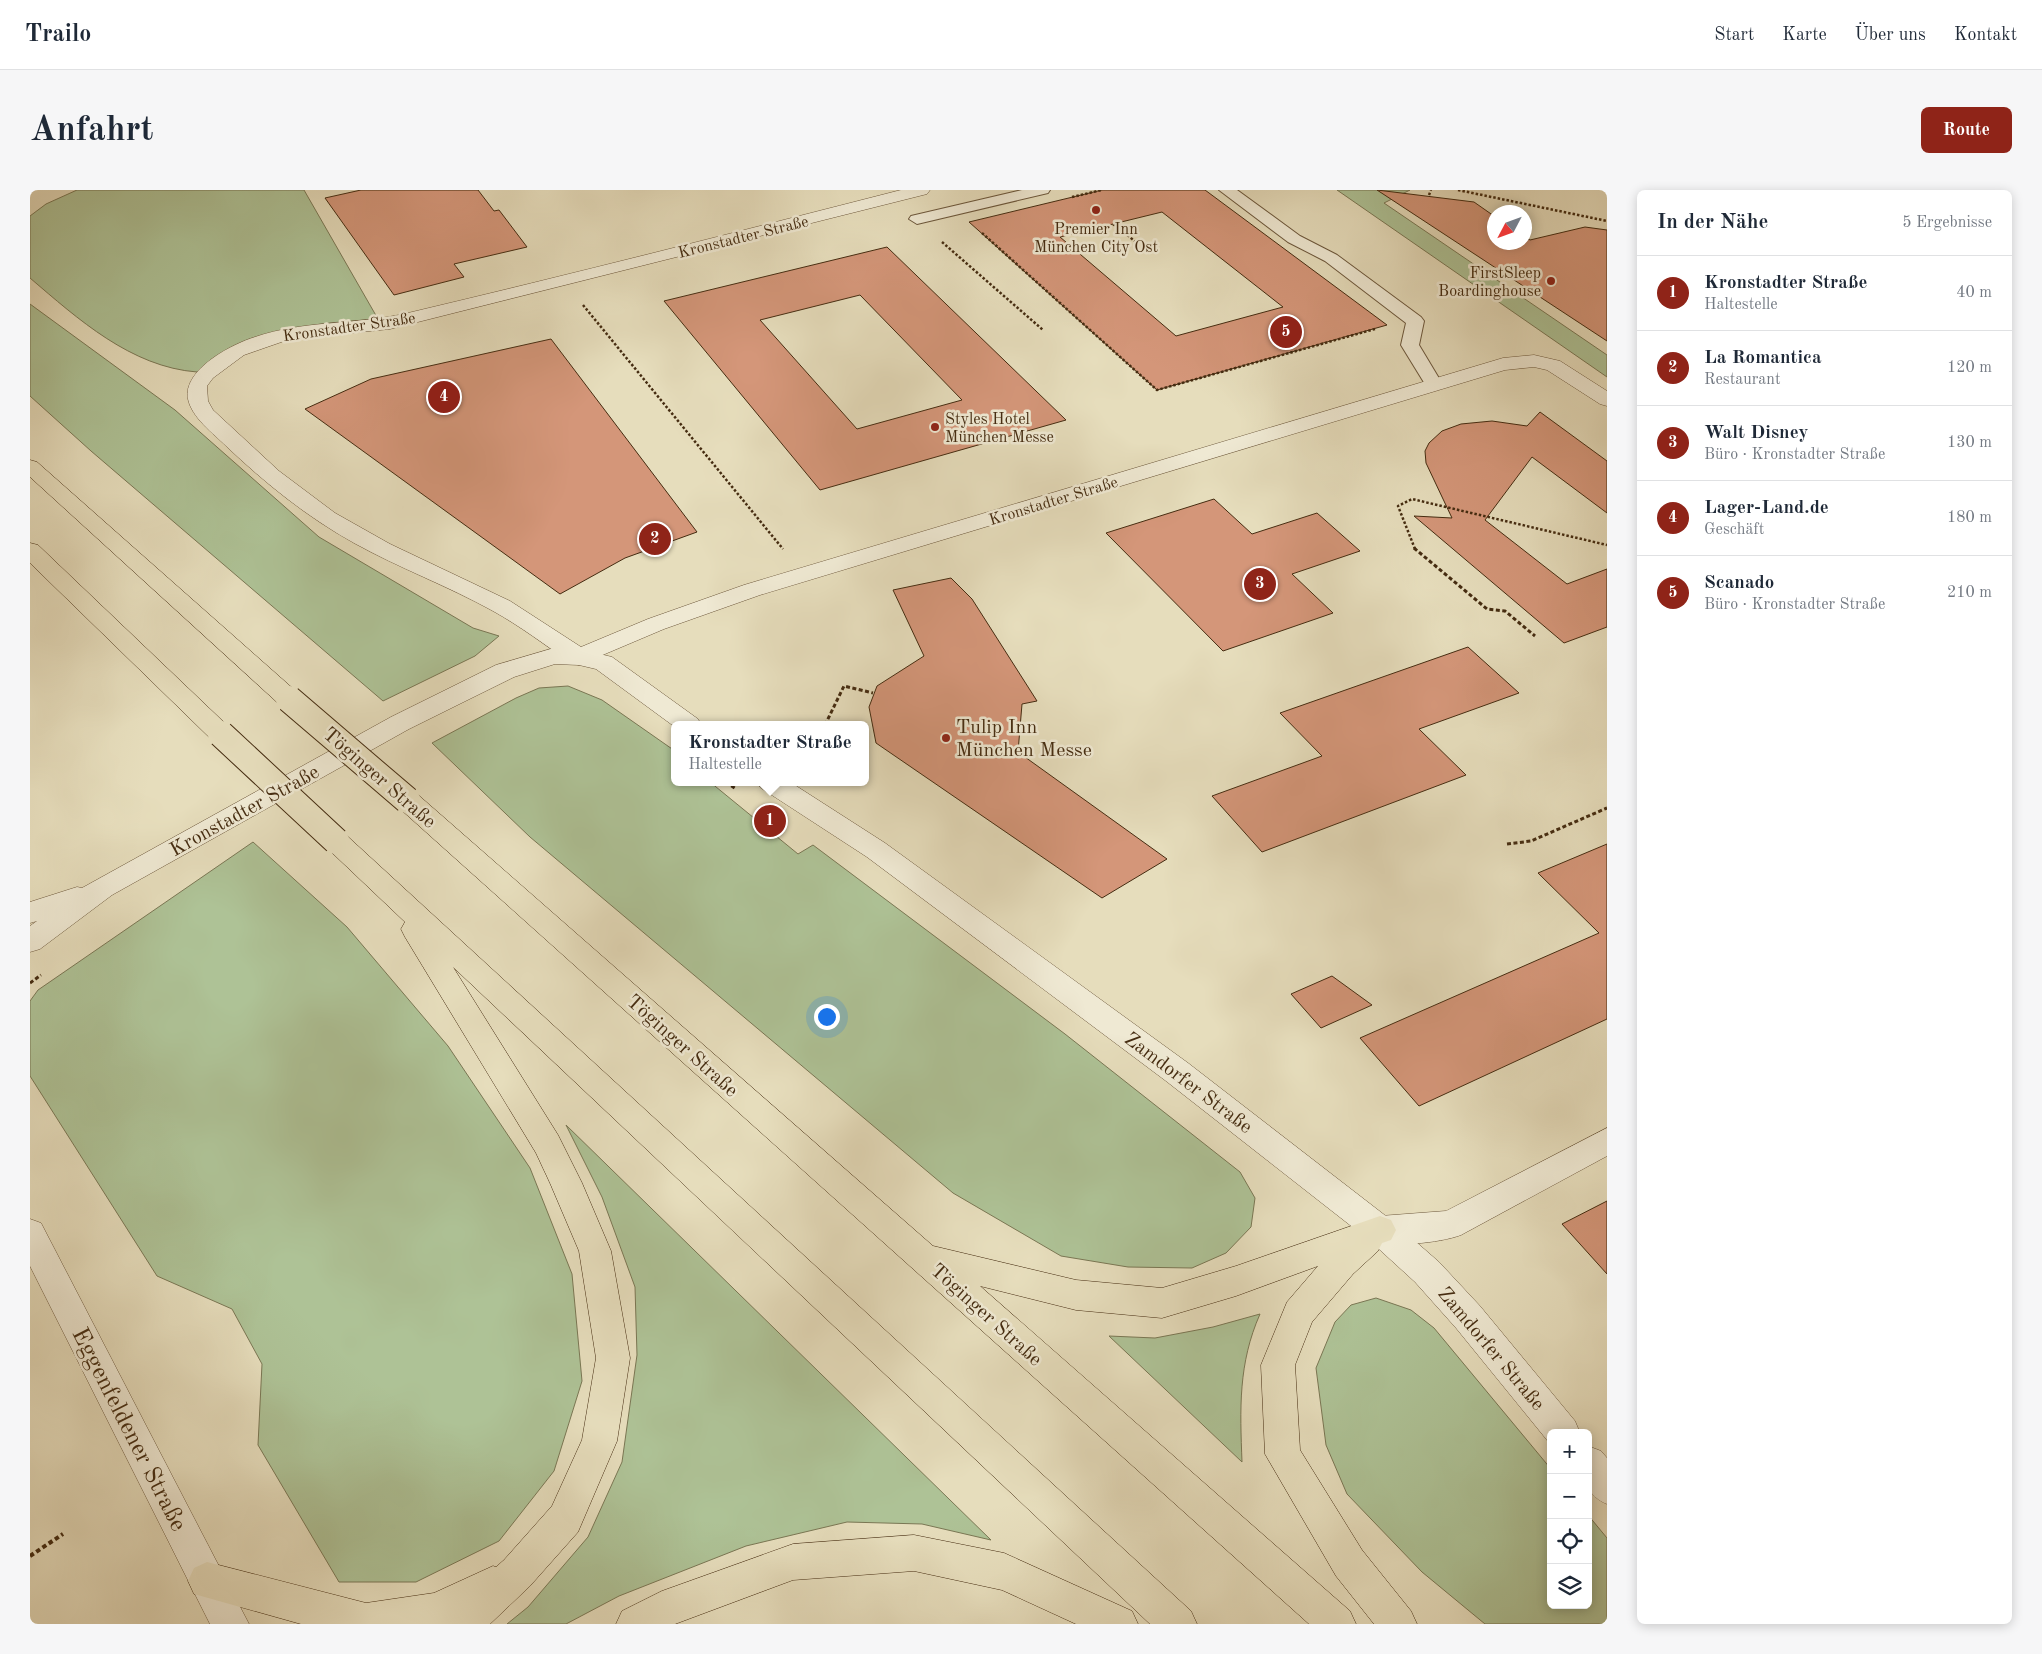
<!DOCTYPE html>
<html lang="de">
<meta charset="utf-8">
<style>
:root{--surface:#fff;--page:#f6f6f7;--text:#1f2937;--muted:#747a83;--line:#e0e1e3;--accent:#8f2418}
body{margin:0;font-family:"Old Standard TT",serif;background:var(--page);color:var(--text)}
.controls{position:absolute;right:15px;bottom:15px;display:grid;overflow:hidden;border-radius:8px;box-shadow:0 2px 12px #0003}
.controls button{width:45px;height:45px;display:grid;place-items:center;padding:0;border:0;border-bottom:1px solid var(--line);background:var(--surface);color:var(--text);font:25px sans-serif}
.compass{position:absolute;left:1457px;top:15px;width:45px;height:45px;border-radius:50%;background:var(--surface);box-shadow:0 2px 12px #0003;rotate:229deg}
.you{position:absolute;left:796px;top:826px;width:18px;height:18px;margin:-12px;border:4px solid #fff;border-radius:50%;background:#1a73e8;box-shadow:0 0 0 8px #1a73e833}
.badge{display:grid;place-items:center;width:32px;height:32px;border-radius:50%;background:var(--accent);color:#fff;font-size:16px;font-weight:700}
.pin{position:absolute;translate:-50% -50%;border:2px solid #fff;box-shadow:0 1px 5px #0006}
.popup{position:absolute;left:641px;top:531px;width:198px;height:65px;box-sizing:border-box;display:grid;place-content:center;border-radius:8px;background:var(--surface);filter:drop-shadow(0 1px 4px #0005);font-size:16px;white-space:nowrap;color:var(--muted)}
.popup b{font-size:19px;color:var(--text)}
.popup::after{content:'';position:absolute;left:50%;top:100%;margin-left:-10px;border:10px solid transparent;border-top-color:var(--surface)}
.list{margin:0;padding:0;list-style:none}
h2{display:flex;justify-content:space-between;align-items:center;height:65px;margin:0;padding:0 20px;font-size:21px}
h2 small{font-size:16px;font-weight:400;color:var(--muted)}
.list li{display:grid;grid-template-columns:32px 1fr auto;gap:15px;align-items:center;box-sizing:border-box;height:75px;padding:0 20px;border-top:1px solid var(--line)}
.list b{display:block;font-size:19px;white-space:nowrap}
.list p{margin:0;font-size:16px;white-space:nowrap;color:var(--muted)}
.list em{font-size:16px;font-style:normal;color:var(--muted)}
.icon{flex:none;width:28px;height:28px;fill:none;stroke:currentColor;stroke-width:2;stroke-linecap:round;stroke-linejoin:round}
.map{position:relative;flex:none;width:1577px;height:1434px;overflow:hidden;border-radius:8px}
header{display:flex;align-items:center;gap:30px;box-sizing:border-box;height:70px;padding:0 25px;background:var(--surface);border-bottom:1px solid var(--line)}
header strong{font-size:24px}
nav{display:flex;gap:28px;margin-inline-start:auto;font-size:18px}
.intro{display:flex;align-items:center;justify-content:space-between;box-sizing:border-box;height:120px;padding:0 30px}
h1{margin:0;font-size:35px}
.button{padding:12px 22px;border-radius:8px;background:var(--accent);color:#fff;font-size:18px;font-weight:700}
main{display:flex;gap:30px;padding:0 30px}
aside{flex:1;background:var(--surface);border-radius:8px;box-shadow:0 2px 12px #0003}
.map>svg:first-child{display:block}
</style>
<header>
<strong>Trailo</strong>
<nav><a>Start</a><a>Karte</a><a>Über uns</a><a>Kontakt</a></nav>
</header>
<div class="intro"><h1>Anfahrt</h1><a class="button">Route</a></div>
<main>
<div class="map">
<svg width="1577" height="1434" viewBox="0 0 1577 1434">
<rect width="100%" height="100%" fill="#e6ddbc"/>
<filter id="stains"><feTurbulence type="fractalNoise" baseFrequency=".004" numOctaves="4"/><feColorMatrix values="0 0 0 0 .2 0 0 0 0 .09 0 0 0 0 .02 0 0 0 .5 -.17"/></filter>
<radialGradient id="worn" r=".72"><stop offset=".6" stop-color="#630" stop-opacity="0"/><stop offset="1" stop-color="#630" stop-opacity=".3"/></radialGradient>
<path fill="#aec296" stroke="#7a7754" d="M 47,0 L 274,0 L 348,129 C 280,134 223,138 167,182 C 101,177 48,129 0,88 L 0,26 L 16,14 Z
M 1307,0 L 1380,0 L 1354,13 L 1577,165 L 1577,187 Z
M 0,114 L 145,220 L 289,347 L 443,438 L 469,446 L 445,466 L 353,511 L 61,261 L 0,206 Z
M 538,496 L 572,510 L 645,561 L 645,592 L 680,592 L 768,664 L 783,655 L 1035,844 L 1210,982 L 1225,1008 L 1221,1037 L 1196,1063 L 1162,1078 L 1098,1077 L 1031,1066 L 923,1003 L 500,647 L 402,553 L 486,508 L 509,498 Z
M 223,652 L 317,737 L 418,856 L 500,978 L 542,1084 L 552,1191 L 524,1281 L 469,1351 L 386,1392 L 309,1392 L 228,1255 L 232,1174 L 202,1119 L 127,1086 L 0,886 L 0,811 L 8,800 Z
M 536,935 L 961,1350 L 892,1334 L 817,1332 L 716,1356 L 589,1406 L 536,1434 L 477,1434 L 498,1417 L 558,1347 L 592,1272 L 607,1165 L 605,1097 L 572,1007 Z
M 1346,1108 L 1381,1120 L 1404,1138 L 1521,1279 L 1521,1415 L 1558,1415 L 1558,1325 L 1577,1348 L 1577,1434 L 1455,1434 L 1392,1382 L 1317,1304 L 1296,1255 L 1286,1178 L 1305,1132 L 1321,1115 Z
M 1230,1124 C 1208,1174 1210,1219 1212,1272 L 1079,1146 L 1125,1148 L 1183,1137 Z"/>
<path fill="#d49679" stroke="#452c11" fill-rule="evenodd" d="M 331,0 L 448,0 L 464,21 L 469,20 L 497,57 L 424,74 L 434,87 L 364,105 L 295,8 Z
M 1072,0 L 1175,0 L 1357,135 L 1127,200 L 939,32 ZM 1132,22 L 1253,117 L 1146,146 L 1030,47 Z
M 1347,0 L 1444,12 L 1464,26 L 1464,52 L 1494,52 L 1494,46 L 1500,50 L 1555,37 L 1577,40 L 1577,151 Z
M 857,57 L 1036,230 L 790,300 L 634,111 ZM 830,105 L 932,210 L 827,239 L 730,130 Z
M 521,149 L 667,342 L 595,368 L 530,404 L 275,219 L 341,189 Z
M 1510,222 L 1577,271 L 1577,323 L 1502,267 L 1455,330 L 1537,394 L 1577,379 L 1577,437 L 1534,453 L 1384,326 L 1422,328 L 1396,273 L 1395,261 L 1399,253 L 1412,241 L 1431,234 L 1462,231 L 1497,236 Z
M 1184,309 L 1222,344 L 1287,323 L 1330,361 L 1262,384 L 1303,423 L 1193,461 L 1076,343 Z
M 921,388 L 942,409 L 1007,511 L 992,514 L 988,562 L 1137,669 L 1072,708 L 846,553 L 839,517 L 847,496 L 894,466 L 863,400 Z
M 1438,457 L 1489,503 L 1389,539 L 1436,585 L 1232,662 L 1182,606 L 1292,566 L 1250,523 Z
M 1577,654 L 1577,829 L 1389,916 L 1330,848 L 1569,743 L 1508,683 Z
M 1302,786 L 1342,815 L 1291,838 L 1261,804 Z
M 1577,1011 L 1577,1084 L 1532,1034 Z"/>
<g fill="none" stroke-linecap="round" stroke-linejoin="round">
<defs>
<path id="service" d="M 992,0 L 1020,0 L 1018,3 L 887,34 L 879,29 L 881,26 Z
M 1189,0 L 1207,0 L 1270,46 L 1307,65 L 1391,127 L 1394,131 L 1389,155 L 1413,195 L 1410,199 L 1398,199 L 1371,155 L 1376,133 L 1295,71 L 1258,52 Z"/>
<path id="minor" d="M 871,0 L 900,0 L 897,4 L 360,139 L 260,149 L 214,165 L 183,188 L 177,196 L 178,211 L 183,220 L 249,281 L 305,323 L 360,354 L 480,411 L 551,457 L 618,429 L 714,395 L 1473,168 L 1504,165 L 1530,171 L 1577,201 L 1577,216 L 1570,214 L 1517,180 L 1504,177 L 1475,180 L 730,405 L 634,439 L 549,475 L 541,473 C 515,455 490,436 463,421 C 418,396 369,378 324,353 C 277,327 235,293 196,256 C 183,243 162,228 158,209 C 152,180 202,154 225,147 C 275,130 328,135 378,123 C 543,84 707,42 871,0 Z
M 1577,938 L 1577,966 L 1431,1045 C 1410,1053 1360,1058 1339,1050 L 1334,1040 L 1339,1030 L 1350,1026 L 1416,1021 Z"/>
<path id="tertiary" d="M 524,458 L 549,459 L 582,467 L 668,529 L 671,535 L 645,535 L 645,537 L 566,479 L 549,475 L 525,474 L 484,487 L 379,539 L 82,705 L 10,759 L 0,762 L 0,736 L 7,731 L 0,733 L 0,712 L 47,697 L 52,698 L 361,527 L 466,475 Z
M 727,592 L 760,592 L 855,653 L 1158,873 L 1361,1030 L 1409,1072 L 1450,1116 L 1545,1231 L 1550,1243 L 1521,1243 L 1521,1255 L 1426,1138 L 1385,1092 L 1339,1050 L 1136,891 L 837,667 L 731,598 Z
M 0,1029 L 11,1033 L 219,1434 L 180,1434 L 0,1076 Z
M 1558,1256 L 1571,1261 L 1577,1268 L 1577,1314 C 1549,1302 1558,1282 1558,1256 Z"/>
<path id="motorway" d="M 0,270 L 7,272 L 268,503 L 271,509 L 268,515 L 259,517 L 250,515 L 0,287 Z
M 0,353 L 8,355 L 200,538 L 203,544 L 200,550 L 191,553 L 182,550 L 0,373 Z
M 377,601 L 386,603 L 903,1056 L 1046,1090 L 1132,1098 L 1206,1076 L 1350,1026 L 1361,1030 L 1366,1040 L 1361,1050 L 1352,1053 L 1348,1061 L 1323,1084 L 1282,1132 L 1265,1175 L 1270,1260 L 1332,1360 L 1381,1421 L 1387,1434 L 1344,1434 L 1306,1386 L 1235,1264 L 1231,1175 L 1257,1112 L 1288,1076 L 1206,1106 L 1132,1128 L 1046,1120 L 950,1096 L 1320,1421 L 1326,1434 L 1279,1434 L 368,617 L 364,610 L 368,603 Z
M 306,641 L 315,644 L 1161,1421 L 1167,1434 L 1120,1434 L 423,777 L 528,945 L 552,993 L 581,1061 L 600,1168 L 587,1251 L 548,1342 L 500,1396 L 460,1434 L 271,1434 L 164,1404 L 158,1391 L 164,1378 L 177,1372 L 336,1413 L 404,1403 L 463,1376 L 466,1377 L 474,1370 L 522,1316 L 552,1250 L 566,1168 L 549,1061 L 520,993 L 506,963 L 375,747 L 371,739 L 375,732 L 297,658 L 293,651 L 297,644 Z
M 884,1345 L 974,1363 L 1102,1421 L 1108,1434 L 1046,1434 L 972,1400 L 884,1381 L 763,1390 L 645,1434 L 586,1434 L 592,1421 L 632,1401 L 763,1354 Z"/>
</defs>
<use href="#service" stroke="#6d583c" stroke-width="2"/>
<use href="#minor" stroke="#6d583c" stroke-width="1"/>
<use href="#tertiary" stroke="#6d583c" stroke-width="1"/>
<use href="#motorway" stroke="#452c11" stroke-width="1"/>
<path stroke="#452c11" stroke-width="2.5" stroke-dasharray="2.5 2" stroke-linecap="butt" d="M 1428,0 L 1577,31
M 1399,5 L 1401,0
M 1042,7 L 1072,0
M 1083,34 L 1106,52
M 952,43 L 1127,200 L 1345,139
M 912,52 L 1013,140
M 553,115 L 753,359
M 1385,359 L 1368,316 L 1382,309 L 1577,355"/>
<path stroke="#452c11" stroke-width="3" stroke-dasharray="4 2.5" stroke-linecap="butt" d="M 1384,358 L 1457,419 L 1475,421 L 1505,446
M 795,535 L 814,496 L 843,503
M 696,592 L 706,599
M 1477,654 L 1501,651 L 1577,618
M 0,793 L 11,785"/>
<path stroke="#452c11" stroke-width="4" stroke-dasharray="4.5 3" stroke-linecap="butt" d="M 0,1366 L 33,1344"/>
<use href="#service" fill="#efe9d3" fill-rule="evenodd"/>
<use href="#minor" fill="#efe9d3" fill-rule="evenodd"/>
<use href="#tertiary" fill="#efe9d3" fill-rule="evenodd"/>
<use href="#motorway" fill="#e6ddbc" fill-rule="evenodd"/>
<path stroke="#452c11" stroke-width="2.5" stroke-dasharray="6 6" stroke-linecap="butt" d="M 0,1 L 3,0"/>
<defs>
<path id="motorway-bridge" d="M 259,509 L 377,610
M 191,544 L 306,651"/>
</defs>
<use href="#motorway-bridge" stroke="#452c11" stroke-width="28" stroke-linecap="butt"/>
<use href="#motorway-bridge" stroke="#e6ddbc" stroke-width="26"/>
</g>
<g fill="#8f2418" stroke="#efe9d3" stroke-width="2">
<circle cx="1066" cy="20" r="5"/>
<circle cx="1521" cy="91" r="5"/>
<circle cx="905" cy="237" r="5"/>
<circle cx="916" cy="548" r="5"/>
</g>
<g text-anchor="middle" stroke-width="5" stroke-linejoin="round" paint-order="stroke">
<g font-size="16" fill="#452c11" stroke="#efe9d3">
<text x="1066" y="44">Premier Inn<tspan x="1066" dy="18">München City Ost</tspan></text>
<text x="1511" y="88" text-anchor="end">FirstSleep<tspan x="1511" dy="18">Boardinghouse</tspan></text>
<text x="915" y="234" text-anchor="start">Styles Hotel<tspan x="915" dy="18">München Messe</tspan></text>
</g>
<g font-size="16" fill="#452c11" stroke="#efe9d3">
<text transform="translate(713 46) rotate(-14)" y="6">Kronstadter Straße</text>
<text transform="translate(319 136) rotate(-8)" y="6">Kronstadter Straße</text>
<text transform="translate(1023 310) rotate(-17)" y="6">Kronstadter Straße</text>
</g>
<g font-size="20" fill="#452c11" stroke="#efe9d3" text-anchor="start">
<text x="926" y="543">Tulip Inn<tspan x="926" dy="23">München Messe</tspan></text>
</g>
<g font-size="20" fill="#452c11" stroke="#efe9d3">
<text transform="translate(350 587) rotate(41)" y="7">Töginger Straße</text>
<text transform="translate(214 620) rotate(-29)" y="7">Kronstadter Straße</text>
<text transform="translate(653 855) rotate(42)" y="7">Töginger Straße</text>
<text transform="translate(1159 892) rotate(37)" y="7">Zamdorfer Straße</text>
<text transform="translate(957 1124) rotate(42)" y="7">Töginger Straße</text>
<text transform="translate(1462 1158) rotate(50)" y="7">Zamdorfer Straße</text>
</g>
<g font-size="24" fill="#452c11" stroke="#efe9d3">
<text transform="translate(100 1239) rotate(63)" y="8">Eggenfeldener Straße</text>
</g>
</g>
<rect width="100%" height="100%" filter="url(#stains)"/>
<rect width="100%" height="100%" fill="url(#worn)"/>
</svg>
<div class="controls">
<button>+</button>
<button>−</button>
<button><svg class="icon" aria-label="locate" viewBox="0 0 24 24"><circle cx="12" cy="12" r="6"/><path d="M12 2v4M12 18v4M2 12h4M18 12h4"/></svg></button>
<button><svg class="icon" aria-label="layers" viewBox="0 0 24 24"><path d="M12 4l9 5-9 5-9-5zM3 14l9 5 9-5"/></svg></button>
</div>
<svg class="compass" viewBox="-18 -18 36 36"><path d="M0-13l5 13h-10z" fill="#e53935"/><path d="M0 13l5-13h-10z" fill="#747a83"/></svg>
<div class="you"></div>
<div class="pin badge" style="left:740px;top:631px">1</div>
<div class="popup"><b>Kronstadter Straße</b>Haltestelle</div>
<div class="pin badge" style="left:625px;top:349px">2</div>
<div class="pin badge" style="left:1230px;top:394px">3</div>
<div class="pin badge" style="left:414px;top:207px">4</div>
<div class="pin badge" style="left:1256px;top:142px">5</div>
</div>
<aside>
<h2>In der Nähe<small>5 Ergebnisse</small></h2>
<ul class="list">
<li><span class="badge">1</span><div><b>Kronstadter Straße</b><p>Haltestelle</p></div><em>40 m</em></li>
<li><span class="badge">2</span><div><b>La Romantica</b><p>Restaurant</p></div><em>120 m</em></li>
<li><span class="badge">3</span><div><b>Walt Disney</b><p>Büro · Kronstadter Straße</p></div><em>130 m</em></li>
<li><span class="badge">4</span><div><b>Lager-Land.de</b><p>Geschäft</p></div><em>180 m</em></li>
<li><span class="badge">5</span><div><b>Scanado</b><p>Büro · Kronstadter Straße</p></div><em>210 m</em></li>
</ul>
</aside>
</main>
